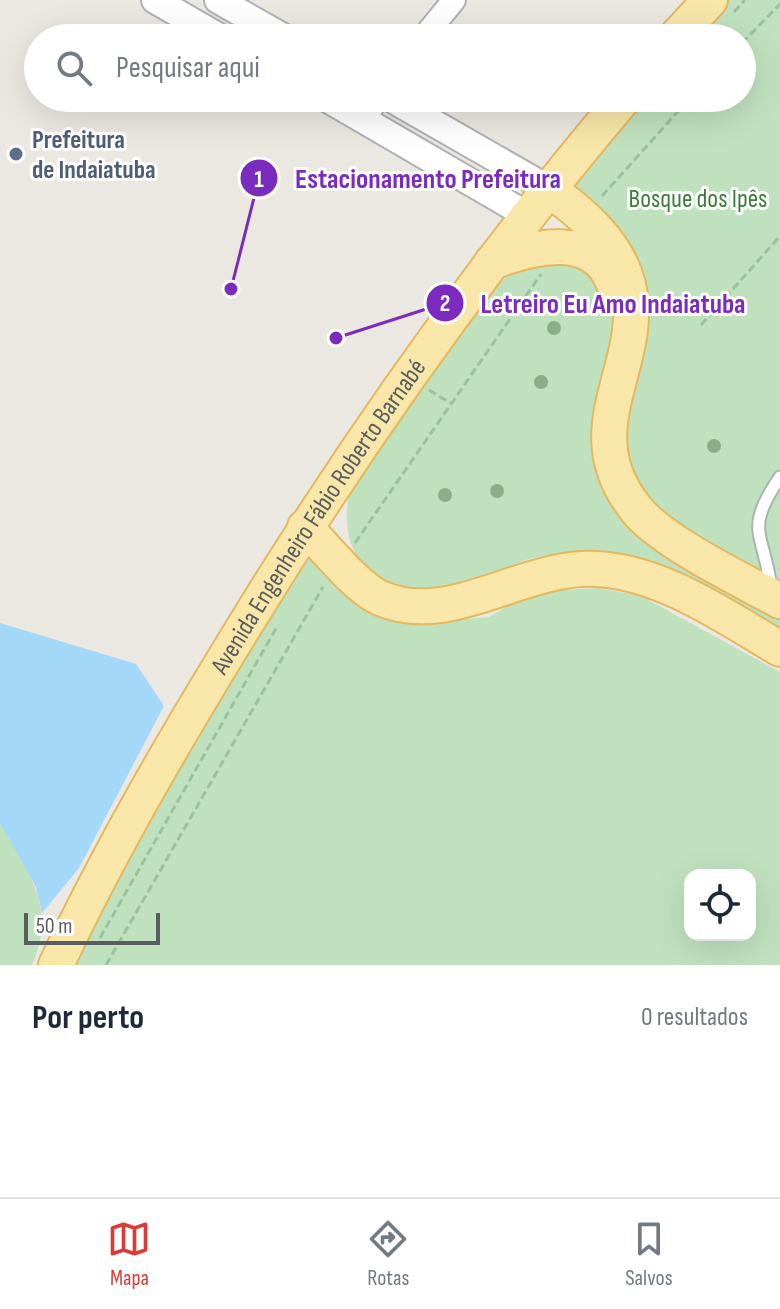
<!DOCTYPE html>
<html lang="pt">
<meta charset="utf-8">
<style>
:root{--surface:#fff;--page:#f2f2f3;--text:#1f2937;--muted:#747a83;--line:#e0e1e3;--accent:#da3b37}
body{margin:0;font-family:"Sofia Sans Condensed",sans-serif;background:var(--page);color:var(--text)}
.controls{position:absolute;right:24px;bottom:24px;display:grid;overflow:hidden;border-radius:16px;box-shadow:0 8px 32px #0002}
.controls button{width:72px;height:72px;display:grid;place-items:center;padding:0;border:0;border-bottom:2px solid var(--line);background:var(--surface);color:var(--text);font:40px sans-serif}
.scale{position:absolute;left:24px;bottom:20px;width:136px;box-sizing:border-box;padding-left:8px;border:4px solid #595d60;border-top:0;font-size:22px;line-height:28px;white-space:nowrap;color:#595d60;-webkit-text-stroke:6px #fff;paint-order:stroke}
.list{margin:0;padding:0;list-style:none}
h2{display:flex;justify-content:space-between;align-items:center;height:104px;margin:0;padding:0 32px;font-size:34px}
h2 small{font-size:26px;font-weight:400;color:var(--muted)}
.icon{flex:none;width:44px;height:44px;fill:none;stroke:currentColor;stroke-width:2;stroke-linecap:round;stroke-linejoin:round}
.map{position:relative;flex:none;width:780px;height:965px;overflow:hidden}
.search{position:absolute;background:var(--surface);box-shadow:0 8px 32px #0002;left:24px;right:24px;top:24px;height:88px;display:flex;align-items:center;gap:20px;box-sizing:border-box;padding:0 28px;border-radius:44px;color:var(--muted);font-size:30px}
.sheet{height:232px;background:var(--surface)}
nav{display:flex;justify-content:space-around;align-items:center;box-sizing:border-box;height:112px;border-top:2px solid var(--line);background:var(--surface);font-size:22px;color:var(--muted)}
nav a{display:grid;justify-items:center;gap:4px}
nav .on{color:var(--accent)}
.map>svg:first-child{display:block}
</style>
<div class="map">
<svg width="780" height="965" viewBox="0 0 780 965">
<rect width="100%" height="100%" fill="#ebe8e1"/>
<path fill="#c0e1be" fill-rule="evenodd" d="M 727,0 L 780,0 L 780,586 L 661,515 L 635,483 L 623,447 L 640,334 L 564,186 L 639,98 L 742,98 L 742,38 L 693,38 Z
M 527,260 L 587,262 L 612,298 L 615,323 L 598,457 L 780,615 L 780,633 C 732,615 685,598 637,580 C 617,572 595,561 574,556 C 506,541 446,633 372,573 C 343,549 345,518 350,484 L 484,296 Z
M 310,558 L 364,610 L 411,623 L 489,617 L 520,599 L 556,590 L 599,588 L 641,596 L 780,672 L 780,965 L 71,965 L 126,855 L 295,571 ZM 690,875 L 750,875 L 750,935 L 690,935 Z
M 0,823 C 28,873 58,907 32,965 L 0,965 Z"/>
<path fill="#a4d8f8" d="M 0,623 L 136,664 L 164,706 L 79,868 L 42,913 L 36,887 L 0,823 Z"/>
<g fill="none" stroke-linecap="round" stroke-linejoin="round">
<defs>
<path id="service" d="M 771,588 C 764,532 743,531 780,477"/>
<path id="minor" d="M 423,38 L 454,0
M 365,120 L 377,98"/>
<path id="tertiary" d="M 155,0 L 221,38
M 218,0 L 285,38
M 326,98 L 527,215
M 390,98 L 547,188"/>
<g id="primary">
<path d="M 675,38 L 710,0"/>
<path d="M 547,188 C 581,212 618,243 628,285 C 647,365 571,428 636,509 C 662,542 742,580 780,601"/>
<path d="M 492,262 C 533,247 594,230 614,284"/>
<path d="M 305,527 C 325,547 356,587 380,598 C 451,629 523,564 598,569 C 663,573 726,617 780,649"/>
<path id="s1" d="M 56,965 C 113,844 180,731 250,617 C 362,435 486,261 624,98"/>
</g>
</defs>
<use href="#service" stroke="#aeb2b5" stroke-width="15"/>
<use href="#minor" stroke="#aeb2b5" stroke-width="26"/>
<use href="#tertiary" stroke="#aeb2b5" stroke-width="30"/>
<use href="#primary" stroke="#e5b85f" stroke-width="38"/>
<path stroke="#99c2a1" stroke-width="3" stroke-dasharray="8 4" stroke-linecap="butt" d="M 734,12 L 745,0
M 742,43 L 780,4
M 602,196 L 690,98
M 701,325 L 780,236
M 429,390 L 450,403
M 355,543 L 541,274
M 100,938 L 278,625
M 106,965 L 323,587"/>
<use href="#service" stroke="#fff" stroke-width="11"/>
<use href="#minor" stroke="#fff" stroke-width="22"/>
<use href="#tertiary" stroke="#fff" stroke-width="26"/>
<use href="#primary" stroke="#f8e7a9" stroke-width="34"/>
</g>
<g fill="#8aae85">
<circle cx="554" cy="328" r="7"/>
<circle cx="541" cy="382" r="7"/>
<circle cx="714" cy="446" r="7"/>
<circle cx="497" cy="491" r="7"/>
<circle cx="445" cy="495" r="7"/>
</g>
<circle fill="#5c6f8a" stroke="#fff" stroke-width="3" cx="16" cy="154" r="8"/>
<g text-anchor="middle" stroke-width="6" stroke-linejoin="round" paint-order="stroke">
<g font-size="26" font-weight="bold" fill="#4e5e75" stroke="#fff" text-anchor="start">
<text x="32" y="148">Prefeitura<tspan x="32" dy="30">de Indaiatuba</tspan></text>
</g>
<g font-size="26" fill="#3b7e3a" stroke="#fff">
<text x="698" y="207">Bosque dos Ipês</text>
</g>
<g font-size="26" fill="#595d60" stroke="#fff">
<text dy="9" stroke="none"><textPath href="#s1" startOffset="520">Avenida Engenheiro Fábio Roberto Barnabé</textPath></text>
</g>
</g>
<path fill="none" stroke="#7b2cbf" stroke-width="3" d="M231 289L259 178M336 338L445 303"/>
<g fill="#7b2cbf" stroke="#fff" stroke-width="3">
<circle cx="231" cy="289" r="8"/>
<circle cx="336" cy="338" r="8"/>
<circle cx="259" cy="178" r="20"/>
<circle cx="445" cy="303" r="20"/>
</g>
<g font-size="24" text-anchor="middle" font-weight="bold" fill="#fff">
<text x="259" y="187">1</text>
<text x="445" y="311">2</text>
</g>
<g font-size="28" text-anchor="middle" font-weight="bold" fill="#7b2cbf" stroke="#fff" stroke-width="6" stroke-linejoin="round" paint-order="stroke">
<text x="428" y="188">Estacionamento Prefeitura</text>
<text x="613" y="313">Letreiro Eu Amo Indaiatuba</text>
</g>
</svg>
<div class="controls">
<button><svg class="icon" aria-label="locate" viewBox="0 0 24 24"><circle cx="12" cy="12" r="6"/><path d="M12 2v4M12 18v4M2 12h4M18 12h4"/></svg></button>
</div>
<div class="scale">50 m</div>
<div class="search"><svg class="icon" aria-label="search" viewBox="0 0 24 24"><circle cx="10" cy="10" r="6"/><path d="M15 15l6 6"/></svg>Pesquisar aqui</div>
</div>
<section class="sheet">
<h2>Por perto<small>0 resultados</small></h2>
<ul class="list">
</ul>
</section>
<nav>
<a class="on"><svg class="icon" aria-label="map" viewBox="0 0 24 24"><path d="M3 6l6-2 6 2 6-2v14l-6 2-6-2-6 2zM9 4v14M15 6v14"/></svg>Mapa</a>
<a><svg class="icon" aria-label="directions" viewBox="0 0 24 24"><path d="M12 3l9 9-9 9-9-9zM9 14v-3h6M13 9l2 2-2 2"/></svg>Rotas</a>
<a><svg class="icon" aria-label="saved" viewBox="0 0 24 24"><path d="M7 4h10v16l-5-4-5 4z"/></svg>Salvos</a>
</nav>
